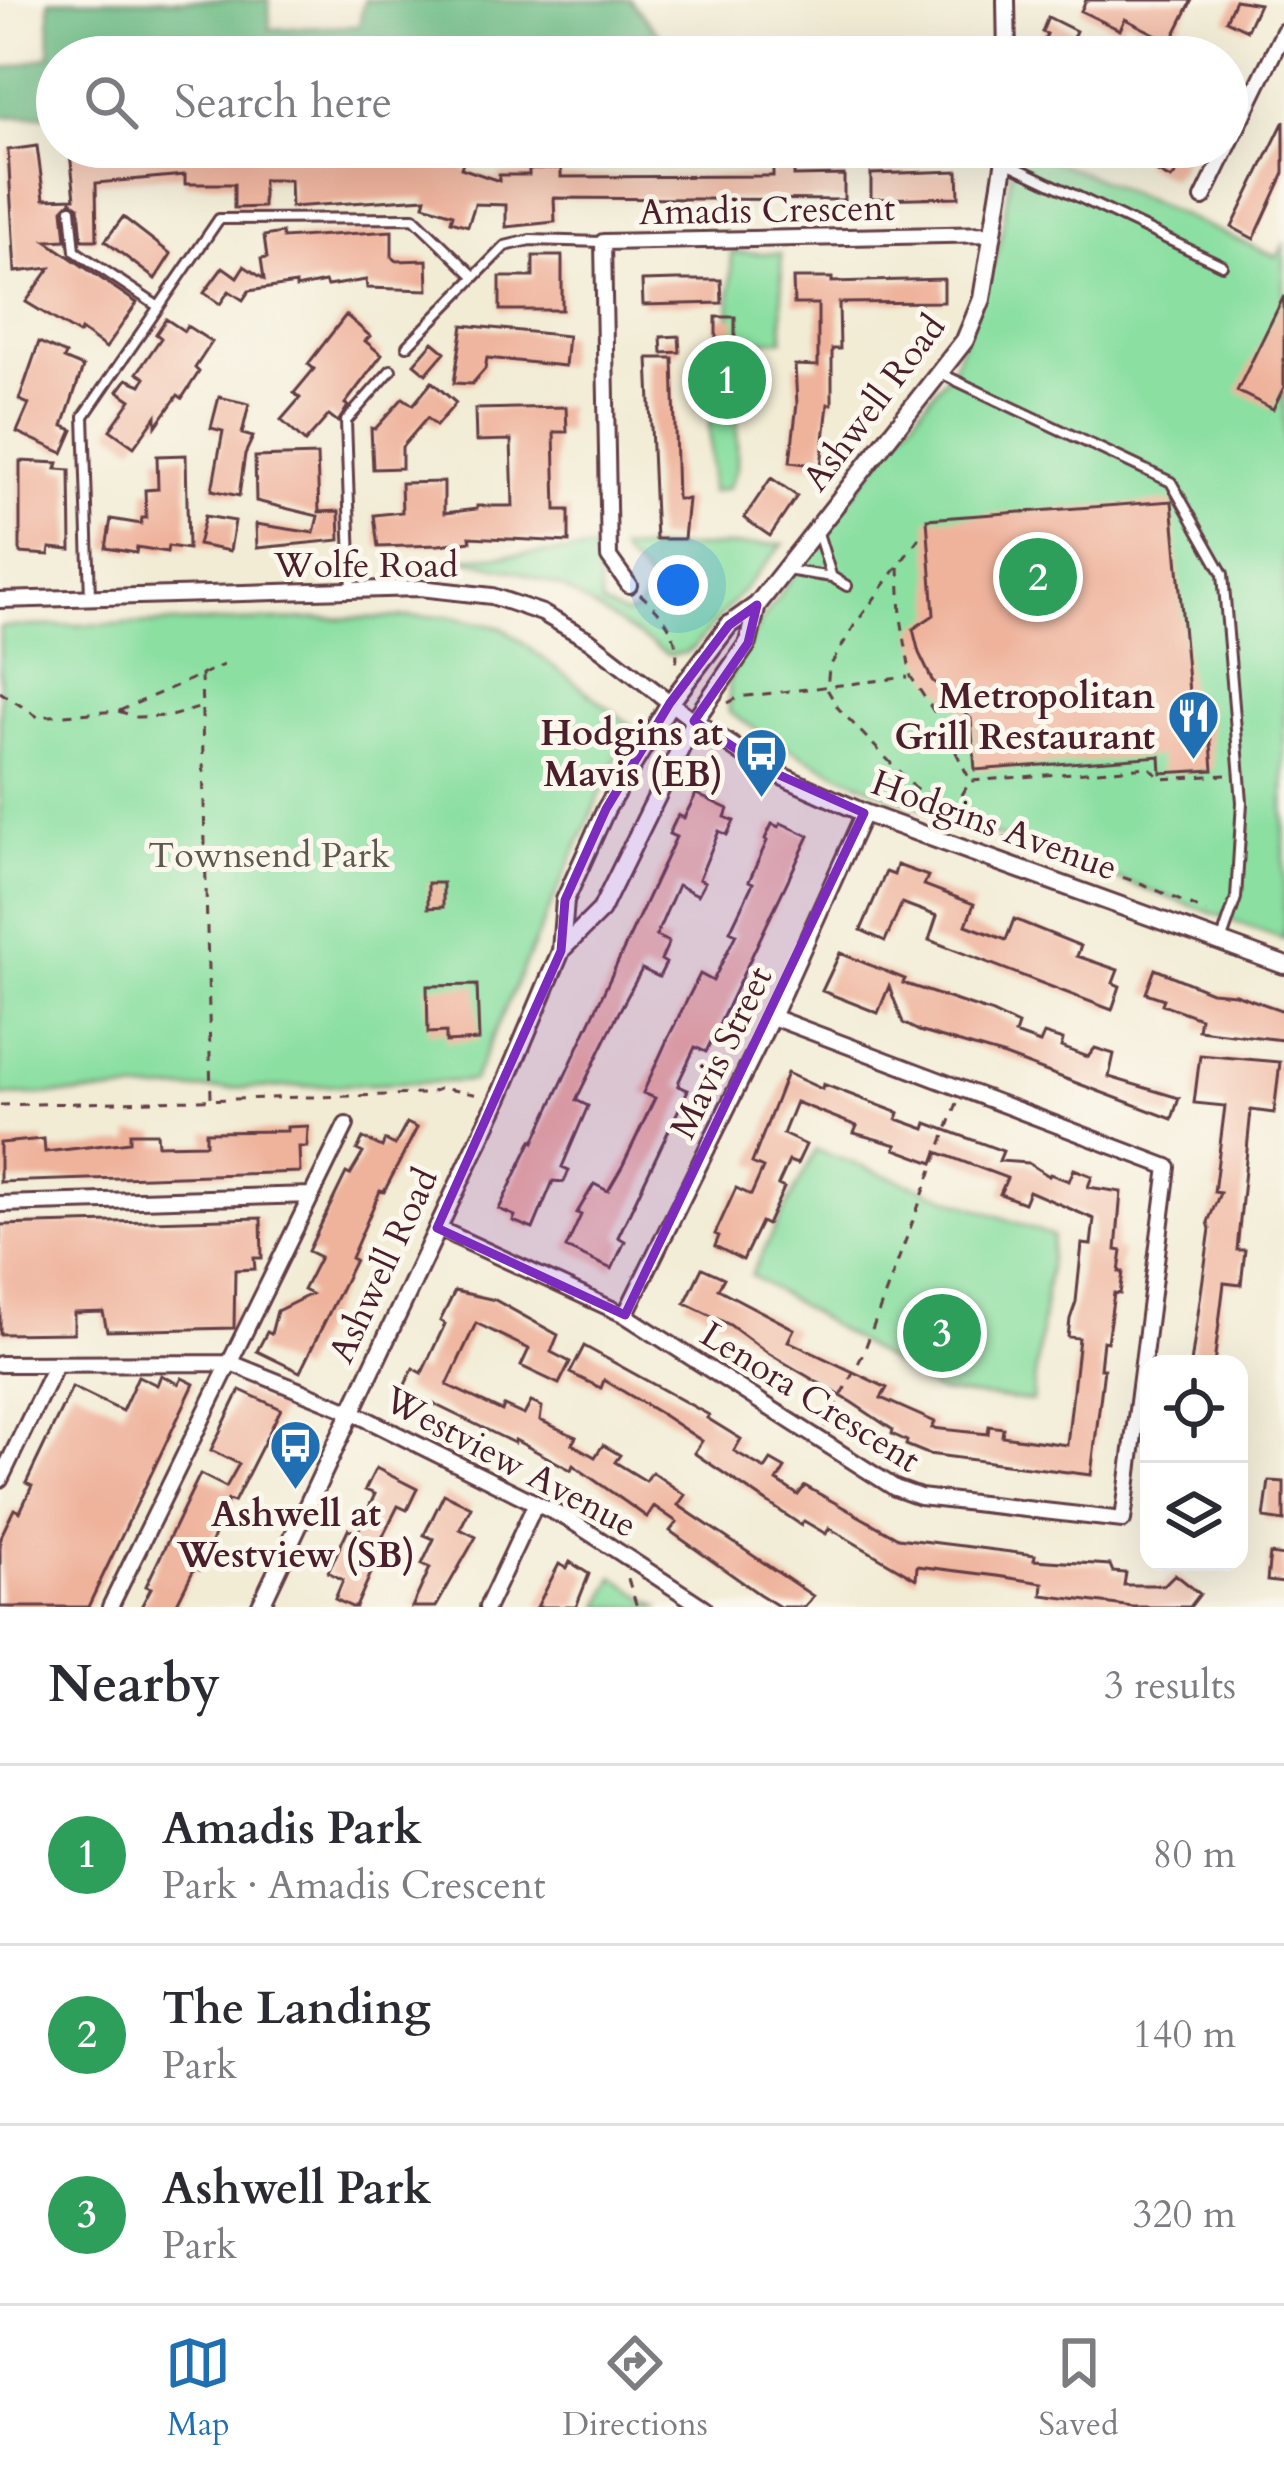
<!DOCTYPE html>
<meta charset="utf-8">
<style>
:root{--surface:#fff;--page:#f2f2f3;--text:#2b2b33;--muted:#7c7c81;--line:#e1e1e2;--accent:#1f6fb2}
body{margin:0;font-family:Cardo,serif;background:var(--page);color:var(--text)}
.controls{position:absolute;right:36px;bottom:36px;display:grid;overflow:hidden;border-radius:24px;box-shadow:0 12px 48px #0002}
.controls button{width:108px;height:108px;display:grid;place-items:center;padding:0;border:0;border-bottom:3px solid var(--line);background:var(--surface);color:var(--text);font:60px sans-serif}
.you{position:absolute;left:678px;top:585px;width:42px;height:42px;margin:-30px;border:9px solid #fff;border-radius:50%;background:#1a73e8;box-shadow:0 0 0 18px #1a73e833}
.badge{display:grid;place-items:center;width:78px;height:78px;border-radius:50%;background:var(--accent);color:#fff;font-size:39px;font-weight:700}
.pin{position:absolute;translate:-50% -50%;border:6px solid #fff;box-shadow:0 3px 12px #0006}
.list{margin:0;padding:0;list-style:none}
h2{display:flex;justify-content:space-between;align-items:center;height:156px;margin:0;padding:0 48px;font-size:51px}
h2 small{font-size:39px;font-weight:400;color:var(--muted)}
.list li{display:grid;grid-template-columns:78px 1fr auto;gap:36px;align-items:center;box-sizing:border-box;height:180px;padding:0 48px;border-top:3px solid var(--line)}
.list b{display:block;font-size:45px;white-space:nowrap}
.list p{margin:0;font-size:39px;white-space:nowrap;color:var(--muted)}
.list em{font-size:39px;font-style:normal;color:var(--muted)}
.icon{flex:none;width:66px;height:66px;fill:none;stroke:currentColor;stroke-width:2;stroke-linecap:round;stroke-linejoin:round}
.map{position:relative;flex:none;width:1284px;height:1607px;overflow:hidden}
.search{position:absolute;background:var(--surface);box-shadow:0 12px 48px #0002;left:36px;right:36px;top:36px;height:132px;display:flex;align-items:center;gap:30px;box-sizing:border-box;padding:0 42px;border-radius:66px;color:var(--muted);font-size:45px}
.sheet{height:696px;background:var(--surface)}
nav{display:flex;justify-content:space-around;align-items:center;box-sizing:border-box;height:168px;border-top:3px solid var(--line);background:var(--surface);font-size:33px;color:var(--muted)}
nav a{display:grid;justify-items:center;gap:6px}
nav .on{color:var(--accent)}
.map>svg:first-child{display:block}
</style>
<div class="map">
<svg width="1284" height="1607" viewBox="0 0 1284 1607">
<rect width="100%" height="100%" fill="#fbf7ec"/>
<filter id="ink" filterUnits="userSpaceOnUse"><feTurbulence type="fractalNoise" baseFrequency=".00833" numOctaves="2"/><feDisplacementMap in="SourceGraphic" scale="24" xChannelSelector="R" yChannelSelector="G"/><feConvolveMatrix kernelMatrix="1 2 1 2 8 2 1 2 1" color-interpolation-filters="sRGB"/></filter>
<filter id="wash" filterUnits="userSpaceOnUse"><feTurbulence type="fractalNoise" baseFrequency=".004" numOctaves="4" result="noise"/><feDisplacementMap in="SourceGraphic" scale="48" xChannelSelector="R" yChannelSelector="G"/><feGaussianBlur stdDeviation="2.7" result="paint"/><feColorMatrix in="noise" values="0 0 0 0 0 0 0 0 0 0 0 0 0 0 0 0 0 1.4 0 .05"/><feComposite in="paint" operator="in"/></filter>
<g filter="url(#wash)">
<rect width="100%" height="100%" fill="#f2ecd5"/>
<path fill="#8adfa1" stroke="#6a7f66" stroke-width="3" d="M 1015,147 L 1084,173 L 1277,257 L 1284,245 L 1284,939 C 1194,907 1104,875 1014,842 C 912,805 820,774 729,712 L 729,679 L 761,622 L 822,533 L 952,369 L 999,248 Z
M 732,252 L 781,254 L 783,340 L 757,341 L 737,407 L 737,468 L 728,488 L 711,492 L 708,354 L 728,352 Z
M 783,544 L 694,647 L 685,653 L 669,655 L 561,587 L 522,573 L 457,558 L 594,550 L 602,605 L 625,615 L 638,611 L 650,585 C 643,568 627,566 620,550 Z
M 447,616 L 503,628 L 631,725 L 473,1081 L 0,1096 L 0,627 Z
M 816,1150 L 1053,1236 L 1032,1401 L 938,1392 L 751,1275 Z
M 614,1577 L 659,1607 L 600,1607 Z"/>
<path fill="#6fbe87" stroke="#5c6e59" stroke-width="3" d="M 49,0 L 269,0 L 270,29 L 359,26 L 364,0 L 630,0 L 678,57 L 57,57 L 57,115 L 0,117 L 0,70 L 50,56 Z"/>
<g id="blocks">
<path fill="#efb39c" d="M 1086,0 L 1192,0 L 1171,42 L 1125,19 L 1120,30 L 1081,11 Z
M 1235,0 L 1259,4 L 1247,30 L 1226,20 Z
M 1048,17 L 1076,31 L 1064,57 L 1052,57 L 1040,49 L 1047,34 L 1042,32 Z
M 1284,121 L 1284,173 L 1254,239 L 1232,227 Z
M 37,146 L 44,199 L 75,198 L 70,153 L 162,148 L 163,154 L 215,154 L 215,147 L 245,147 L 246,151 L 307,147 L 307,152 L 409,147 L 463,162 L 461,168 L 499,181 L 499,175 L 529,175 L 529,169 L 561,168 L 561,177 L 773,176 L 773,165 L 794,165 L 794,176 L 844,175 L 844,200 L 554,198 L 555,222 L 506,227 L 506,205 L 475,204 L 468,226 L 451,221 L 453,214 L 424,205 L 426,198 L 291,207 L 290,180 L 263,180 L 263,207 L 234,208 L 234,184 L 185,184 L 185,175 L 96,183 L 97,240 L 82,240 L 79,207 L 71,201 L 63,209 L 66,240 L 46,241 L 137,303 L 106,348 L 81,330 L 79,334 L 26,302 L 50,268 L 15,272 L 8,150 Z
M 1150,147 L 1188,147 L 1180,169 L 1171,179 L 1143,164 Z
M 958,171 L 959,197 L 871,199 L 871,174 Z
M 123,217 L 171,254 L 155,279 L 105,241 Z
M 392,231 L 392,257 L 397,261 L 427,260 L 428,290 L 367,288 L 366,280 L 327,286 L 325,282 L 296,288 L 296,284 L 249,291 L 243,300 L 229,291 L 220,304 L 204,293 L 223,267 L 237,277 L 244,266 L 264,279 L 261,259 L 267,258 L 264,236 L 282,233 L 283,238 Z
M 533,256 L 562,256 L 562,310 L 500,310 L 500,277 L 533,277 Z
M 793,278 L 832,278 L 832,282 L 944,279 L 944,302 L 839,303 L 840,349 L 832,349 L 832,404 L 828,404 L 821,466 L 790,462 L 797,404 L 795,365 L 818,366 L 818,304 L 794,304 Z
M 678,280 L 721,280 L 722,303 L 643,305 L 642,281 Z
M 1284,296 L 1284,387 L 1273,409 L 1237,391 Z
M 346,315 L 370,336 L 365,341 L 382,355 L 345,404 L 348,406 L 338,422 L 329,415 L 305,442 L 281,420 L 300,398 L 294,393 L 314,369 L 308,364 Z
M 716,317 L 735,317 L 735,341 L 716,341 Z
M 166,319 L 184,331 L 187,326 L 212,342 L 195,368 L 199,372 L 182,398 L 178,395 L 156,426 L 156,416 L 134,447 L 110,430 L 131,400 L 118,391 L 127,379 L 141,385 L 145,378 L 137,373 L 161,338 L 156,334 Z
M 463,325 L 568,336 L 565,366 L 487,358 L 485,369 L 472,384 L 454,383 Z
M 679,336 L 680,352 L 662,353 L 661,337 Z
M 39,342 L 66,354 L 64,359 L 83,367 L 63,426 L 73,430 L 63,453 L 17,432 L 29,404 L 19,400 Z
M 433,342 L 445,352 L 426,374 L 414,364 Z
M 648,358 L 673,358 L 677,499 L 688,499 L 684,539 L 656,539 Z
M 432,382 L 456,403 L 436,426 L 427,418 L 402,447 L 402,468 L 373,469 L 371,428 L 375,429 L 403,398 L 413,405 Z
M 219,397 L 249,404 L 242,434 L 253,437 L 245,454 L 239,496 L 212,490 L 223,431 L 211,428 Z
M 566,407 L 567,432 L 554,432 L 556,510 L 569,510 L 569,542 L 470,537 L 471,541 L 439,545 L 378,547 L 374,515 L 402,512 L 401,483 L 444,482 L 444,513 L 477,509 L 477,506 L 513,506 L 511,440 L 476,441 L 475,409 Z
M 186,455 L 188,549 L 168,546 L 167,552 L 137,547 L 136,553 L 106,548 L 111,519 L 141,524 L 142,518 L 146,518 L 145,490 L 158,489 L 157,456 Z
M 317,455 L 319,512 L 339,511 L 340,540 L 257,548 L 256,524 L 314,533 L 318,516 L 256,501 L 255,457 Z
M 20,461 L 58,463 L 56,469 L 70,470 L 71,550 L 50,548 L 49,555 L 20,553 Z
M 771,478 L 797,496 L 770,536 L 744,518 Z
M 1172,501 L 1190,704 L 1208,703 L 1213,770 L 1161,773 L 1160,756 L 975,770 L 971,719 L 932,680 L 919,653 L 913,629 L 934,615 L 927,519 Z
M 205,516 L 235,521 L 230,551 L 198,545 Z
M 696,794 L 728,809 L 725,817 L 734,821 L 727,835 L 719,831 L 699,879 L 705,882 L 698,895 L 678,885 L 656,936 L 669,942 L 661,960 L 666,963 L 659,977 L 642,969 L 619,1012 L 576,1100 L 588,1106 L 562,1167 L 569,1170 L 564,1182 L 553,1181 L 533,1229 L 513,1221 L 515,1216 L 499,1209 L 532,1140 L 534,1142 L 676,837 L 669,834 L 678,815 L 684,818 Z
M 781,823 L 809,836 L 706,1052 L 695,1047 L 679,1081 L 678,1086 L 688,1090 L 618,1237 L 625,1241 L 612,1269 L 566,1248 L 581,1215 L 577,1213 L 594,1184 L 608,1191 L 623,1165 L 655,1098 L 643,1093 L 668,1038 L 700,974 L 713,981 L 736,934 L 730,931 L 753,883 L 749,881 L 767,841 L 765,839 L 772,824 L 779,827 Z
M 897,865 L 928,876 L 924,885 L 974,904 L 966,925 L 1006,940 L 1014,919 L 1081,946 L 1077,956 L 1118,970 L 1113,983 L 1120,986 L 1112,1010 L 929,940 L 937,916 L 902,903 L 885,941 L 861,930 L 886,872 L 894,875 Z
M 428,883 L 443,883 L 443,907 L 428,908 Z
M 840,953 L 905,979 L 903,983 L 990,1012 L 1018,1025 L 1015,1034 L 1040,1043 L 1044,1034 L 1063,1040 L 1061,1047 L 1088,1057 L 1095,1048 L 1114,1054 L 1109,1077 L 1179,1098 L 1172,1119 L 1005,1056 L 919,1031 L 903,1023 L 889,986 L 878,1013 L 822,991 Z
M 1155,969 L 1211,992 L 1235,994 L 1284,1011 L 1283,1040 L 1198,1030 L 1200,1018 L 1162,1004 L 1164,999 L 1146,993 Z
M 477,985 L 479,1040 L 446,1042 L 446,1032 L 428,1033 L 427,986 Z
M 1200,1055 L 1280,1062 L 1274,1113 L 1251,1110 L 1237,1250 L 1245,1250 L 1241,1285 L 1224,1283 L 1214,1364 L 1191,1364 L 1210,1229 L 1208,1222 L 1220,1193 L 1214,1192 L 1225,1106 L 1194,1103 Z
M 787,1073 L 822,1089 L 823,1084 L 899,1113 L 897,1119 L 925,1129 L 927,1123 L 1003,1151 L 999,1161 L 1028,1163 L 1049,1176 L 1050,1174 L 1069,1181 L 1074,1169 L 1092,1176 L 1088,1187 L 1121,1192 L 1116,1250 L 1122,1251 L 1119,1272 L 1123,1272 L 1120,1294 L 1114,1293 L 1107,1342 L 1103,1341 L 1100,1369 L 1104,1369 L 1091,1475 L 928,1454 L 906,1445 L 907,1441 L 892,1434 L 893,1430 L 851,1402 L 768,1353 L 730,1325 L 685,1303 L 702,1268 L 724,1278 L 718,1289 L 794,1329 L 788,1341 L 887,1388 L 881,1398 L 935,1422 L 932,1428 L 988,1434 L 989,1426 L 1003,1428 L 1002,1436 L 1067,1445 L 1079,1338 L 1068,1337 L 1070,1319 L 1076,1302 L 1082,1244 L 1091,1245 L 1094,1219 L 1029,1191 L 1024,1203 L 1000,1194 L 1007,1178 L 937,1152 L 933,1163 L 895,1149 L 897,1145 L 854,1133 L 857,1126 L 796,1102 L 783,1134 L 806,1145 L 797,1164 L 789,1161 L 778,1185 L 784,1188 L 767,1225 L 761,1222 L 743,1260 L 715,1246 L 719,1236 L 715,1234 L 736,1188 L 751,1195 L 763,1168 L 752,1163 Z
M 407,1123 L 417,1128 L 384,1192 L 380,1191 L 351,1258 L 355,1260 L 300,1372 L 257,1351 L 267,1332 L 271,1334 L 277,1311 L 311,1294 L 303,1290 L 320,1257 L 308,1251 L 346,1173 L 350,1175 L 363,1153 L 357,1150 L 363,1138 L 382,1147 L 385,1140 L 395,1145 Z
M 308,1126 L 307,1147 L 299,1147 L 300,1172 L 0,1182 L 0,1143 L 44,1139 L 45,1152 L 130,1142 L 130,1133 L 157,1133 L 158,1145 L 206,1144 L 206,1132 L 287,1131 L 287,1127 Z
M 261,1218 L 262,1258 L 254,1258 L 255,1269 L 235,1270 L 234,1328 L 107,1331 L 103,1312 L 74,1313 L 74,1333 L 0,1334 L 0,1225 Z
M 455,1291 L 495,1300 L 558,1335 L 551,1352 L 570,1362 L 559,1384 L 521,1366 L 529,1349 L 476,1323 L 447,1385 L 502,1411 L 504,1406 L 524,1415 L 531,1402 L 542,1407 L 540,1420 L 576,1437 L 572,1444 L 595,1457 L 603,1445 L 620,1455 L 615,1462 L 646,1481 L 652,1472 L 685,1495 L 678,1505 L 813,1596 L 805,1607 L 780,1607 L 759,1594 L 670,1531 L 677,1522 L 654,1506 L 647,1517 L 573,1465 L 571,1470 L 515,1440 L 514,1443 L 403,1389 L 413,1368 L 422,1373 L 445,1324 L 440,1321 Z
M 584,1346 L 709,1415 L 707,1418 L 741,1439 L 734,1451 L 765,1469 L 771,1460 L 785,1468 L 777,1481 L 798,1495 L 805,1486 L 898,1538 L 1035,1555 L 1034,1560 L 1110,1565 L 1113,1572 L 1126,1573 L 1124,1585 L 1164,1585 L 1175,1574 L 1200,1594 L 1190,1607 L 1133,1607 L 1042,1595 L 1043,1583 L 997,1576 L 917,1566 L 916,1579 L 829,1528 L 826,1534 L 804,1521 L 801,1525 L 694,1453 L 702,1441 L 663,1415 L 604,1380 L 601,1388 L 570,1373 Z
M 161,1375 L 179,1384 L 182,1378 L 194,1384 L 88,1607 L 0,1607 L 0,1538 L 14,1509 L 20,1512 L 32,1486 L 26,1483 L 72,1387 L 122,1411 L 138,1376 L 157,1385 Z
M 240,1390 L 281,1409 L 234,1502 L 228,1500 L 200,1570 L 195,1567 L 175,1607 L 141,1607 L 151,1588 L 146,1586 L 200,1474 L 226,1487 L 239,1464 L 211,1450 Z
M 376,1468 L 417,1489 L 407,1510 L 398,1506 L 366,1570 L 371,1573 L 356,1607 L 352,1607 L 335,1599 L 343,1580 L 328,1572 L 348,1529 L 357,1533 L 375,1494 L 365,1490 Z
M 1269,1481 L 1284,1482 L 1284,1521 L 1264,1518 Z
M 444,1494 L 471,1507 L 460,1529 L 476,1537 L 436,1607 L 412,1607 L 430,1568 L 422,1564 L 434,1539 L 424,1535 Z
M 1270,1554 L 1284,1556 L 1284,1583 L 1267,1581 Z
M 570,1562 L 589,1574 L 576,1607 L 537,1607 L 559,1564 L 567,1568 Z"/>
</g>
</g>
<g filter="url(#ink)">
<use href="#blocks" fill-opacity="0" stroke="#633e44" stroke-width="3"/>
<g fill="none" stroke-linecap="round" stroke-linejoin="round">
<defs>
<path id="service" d="M 1007,163 L 1222,265
M 71,209 L 75,251 L 159,307
M 407,346 L 505,246 L 530,240 L 603,242
M 942,374 L 1171,482 L 1223,574 L 1242,802 L 1236,898 L 1221,942
M 818,533 L 831,575
M 786,570 L 832,577 L 847,586
M 352,591 L 346,421 L 391,370
M 90,596 L 84,416 L 219,219 L 414,218 L 473,275"/>
<path id="minor" d="M 1203,198 L 1284,31
M 629,585 L 609,557 L 603,242 L 993,234
M 0,600 L 420,588 L 492,596 L 542,613 L 589,640 L 694,721
M 0,1204 L 312,1195
M 437,1228 L 625,1315 L 895,1488 L 920,1497 L 1123,1520 L 1168,1167 L 772,1017
M 625,1315 L 772,1017 L 864,813
M 0,1364 L 231,1363 L 350,1411 L 570,1520 L 703,1607
M 0,1480 L 56,1364
M 110,1607 L 346,1125
M 487,1607 L 536,1503"/>
<path id="tertiary" d="M 1006,0 L 1007,57
M 694,721 L 768,770 L 864,813 L 1284,965
M 561,950 L 601,910 L 694,721 L 748,643 L 757,605
M 260,1607 L 498,1100 L 561,951 L 565,900 L 606,809 L 670,703 L 729,625 L 757,605 L 965,340 L 982,299 L 1007,147"/>
</defs>
<use href="#service" stroke="#633e44" stroke-width="14"/>
<use href="#minor" stroke="#633e44" stroke-width="20"/>
<use href="#tertiary" stroke="#633e44" stroke-width="22"/>
<path stroke="#633e44" stroke-width="3" stroke-dasharray="9 9" stroke-linecap="butt" d="M 919,538 L 854,626 L 829,668 L 827,689 L 838,708 L 914,787 L 952,813 L 1006,839 L 1143,884 L 1206,912
M 899,567 L 901,618 L 911,677 L 939,719 L 970,780
M 640,594 C 662,613 681,635 676,666
M 201,674 L 211,1098
M 0,692 L 38,717 L 118,711 L 137,717 L 171,716 L 202,707
M 728,703 L 739,697 L 908,677
M 119,711 L 223,665
M 953,811 L 970,781 L 1149,767 L 1161,779 L 1226,775
M 0,1105 L 427,1094 L 441,1088 L 479,1095
M 825,1427 L 863,1354 L 957,1103
M 628,1579 L 637,1607"/>
<use href="#service" stroke="#fff" stroke-width="8"/>
<use href="#minor" stroke="#fff" stroke-width="14"/>
<use href="#tertiary" stroke="#fff" stroke-width="16"/>
</g>
</g>
<path fill="#7b2cbf" fill-opacity="0.2" stroke="#7b2cbf" stroke-width="9" stroke-linejoin="round" d="M 757,605 L 748,643 L 694,721 L 768,770 L 864,813 L 625,1315 L 437,1228 L 561,951 L 565,900 L 606,809 L 670,703 L 729,625 Z"/>
<defs>
<symbol id="restaurant-pin" viewBox="-11 -11 22 30"><path d="M0 17L-7.5 6A9.5 9.5 0 1 1 7.5 6Z" fill="#1f6fb2" stroke="#fbf7ec"/><path d="M-5-6h1v4h1v-4h1v4h1v-4h1v5L-1.5 .5V6h-2V.5L-5-1ZM5-6V6H3V1.5H1.5Q1.5-4 5-6Z" fill="#fff"/></symbol>
<symbol id="bus-pin" viewBox="-11 -11 22 30"><path d="M0 17L-7.5 6A9.5 9.5 0 1 1 7.5 6Z" fill="#1f6fb2" stroke="#fbf7ec"/><path d="M-5-6H5V4H4V6H2V4H-2V6H-4V4H-5ZM-3.5-4V0h7V-4ZM-3.5 1.2v1.5H-2V1.2ZM2 1.2v1.5H3.5V1.2Z" fill="#fff"/></symbol>
</defs>
<g fill-rule="evenodd">
<use href="#restaurant-pin" x="1164" y="686" width="59" height="81"/>
<use href="#bus-pin" x="732" y="724" width="59" height="81"/>
<use href="#bus-pin" x="266" y="1416" width="59" height="81"/>
</g>
<g text-anchor="middle" stroke-width="10" stroke-linejoin="round" paint-order="stroke">
<g font-size="36" fill="#4a1f2b" stroke="#fbf7ec">
<text transform="translate(767 209) rotate(-1)" y="13">Amadis Crescent</text>
<text transform="translate(873 402) rotate(-53)" y="13">Ashwell Road</text>
<text x="366" y="577">Wolfe Road</text>
<text transform="translate(995 824) rotate(20)" y="13">Hodgins Avenue</text>
<text transform="translate(720 1052) rotate(-64)" y="13">Mavis Street</text>
<text transform="translate(382 1265) rotate(-65)" y="13">Ashwell Road</text>
<text transform="translate(811 1396) rotate(32)" y="13">Lenora Crescent</text>
<text transform="translate(511 1461) rotate(28)" y="13">Westview Avenue</text>
</g>
<g font-size="36" font-weight="bold" fill="#4a1f2b" stroke="#fbf7ec" text-anchor="end">
<text x="1155" y="708">Metropolitan<tspan x="1155" dy="41">Grill Restaurant</tspan></text>
<text x="723" y="745">Hodgins at<tspan x="723" dy="41">Mavis (EB)</tspan></text>
<text x="296" y="1526" text-anchor="middle">Ashwell at<tspan x="296" dy="41">Westview (SB)</tspan></text>
</g>
<g font-size="36" fill="#5d594e" stroke="#fbf7ec">
<text x="269" y="867">Townsend Park</text>
</g>
</g>
</svg>
<div class="controls">
<button><svg class="icon" aria-label="locate" viewBox="0 0 24 24"><circle cx="12" cy="12" r="6"/><path d="M12 2v4M12 18v4M2 12h4M18 12h4"/></svg></button>
<button><svg class="icon" aria-label="layers" viewBox="0 0 24 24"><path d="M12 4l9 5-9 5-9-5zM3 14l9 5 9-5"/></svg></button>
</div>
<div class="you"></div>
<div class="pin badge" style="left:727px;top:380px;background:#2e9e5b">1</div>
<div class="pin badge" style="left:1038px;top:577px;background:#2e9e5b">2</div>
<div class="pin badge" style="left:942px;top:1333px;background:#2e9e5b">3</div>
<div class="search"><svg class="icon" aria-label="search" viewBox="0 0 24 24"><circle cx="10" cy="10" r="6"/><path d="M15 15l6 6"/></svg>Search here</div>
</div>
<section class="sheet">
<h2>Nearby<small>3 results</small></h2>
<ul class="list">
<li><span class="badge" style="background:#2e9e5b">1</span><div><b>Amadis Park</b><p>Park · Amadis Crescent</p></div><em>80 m</em></li>
<li><span class="badge" style="background:#2e9e5b">2</span><div><b>The Landing</b><p>Park</p></div><em>140 m</em></li>
<li><span class="badge" style="background:#2e9e5b">3</span><div><b>Ashwell Park</b><p>Park</p></div><em>320 m</em></li>
</ul>
</section>
<nav>
<a class="on"><svg class="icon" aria-label="map" viewBox="0 0 24 24"><path d="M3 6l6-2 6 2 6-2v14l-6 2-6-2-6 2zM9 4v14M15 6v14"/></svg>Map</a>
<a><svg class="icon" aria-label="directions" viewBox="0 0 24 24"><path d="M12 3l9 9-9 9-9-9zM9 14v-3h6M13 9l2 2-2 2"/></svg>Directions</a>
<a><svg class="icon" aria-label="saved" viewBox="0 0 24 24"><path d="M7 4h10v16l-5-4-5 4z"/></svg>Saved</a>
</nav>
